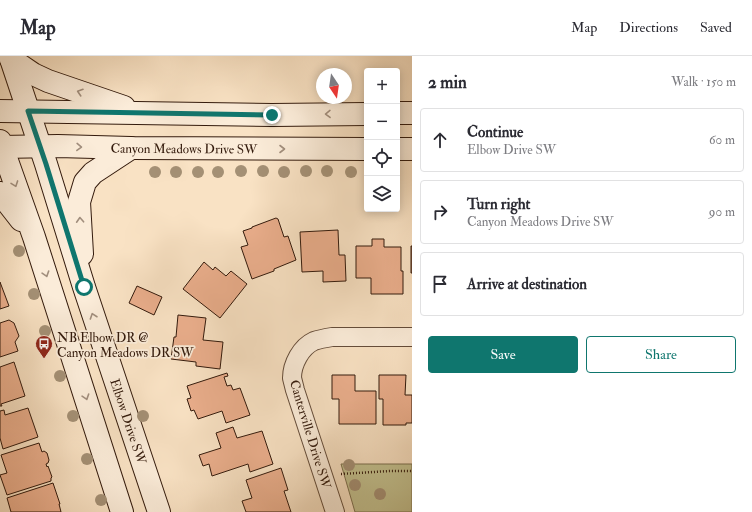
<!DOCTYPE html>
<meta charset="utf-8">
<style>
:root{--surface:#fff;--page:#f2f2f3;--text:#2b2b33;--muted:#7c7c81;--line:#e1e1e2;--accent:#0f766e}
body{margin:0;font-family:"IM FELL Double Pica",serif;background:var(--page);color:var(--text)}
.controls{position:absolute;right:12px;top:12px;display:grid;overflow:hidden;border-radius:4px;box-shadow:0 2px 10px #0003}
.controls button{width:36px;height:36px;display:grid;place-items:center;padding:0;border:0;border-bottom:1px solid var(--line);background:var(--surface);color:var(--text);font:20px sans-serif}
.compass{position:absolute;left:316px;top:12px;width:36px;height:36px;border-radius:50%;background:var(--surface);box-shadow:0 2px 10px #0003;rotate:167deg}
.stop{position:absolute;width:12px;height:12px;margin:-9px;border:3px solid #0f766e;border-radius:50%;background:#fff}
.stop.end{background:#0f766e;border-color:#fff;box-shadow:0 1px 4px #0008}
.list{margin:0;padding:0;list-style:none}
h2{display:flex;justify-content:space-between;align-items:center;height:52px;margin:0;padding:0 16px;font-size:17px}
h2 small{font-size:13px;font-weight:400;color:var(--muted)}
.list li{display:grid;grid-template-columns:26px 1fr auto;gap:12px;align-items:center;box-sizing:border-box;height:64px;margin:0 8px 8px;padding:0 8px;border:1px solid var(--line);border-radius:4px}
.list b{display:block;font-size:15px;white-space:nowrap}
.list p{margin:0;font-size:13px;white-space:nowrap;color:var(--muted)}
.list em{font-size:13px;font-style:normal;color:var(--muted)}
.actions{display:flex;gap:8px;padding:12px 16px}
.actions a{flex:1;padding:9px 0;border:1px solid var(--accent);border-radius:4px;text-align:center;font-size:14px;color:var(--accent)}
.actions .main{background:var(--accent);color:#fff}
.icon{flex:none;width:22px;height:22px;fill:none;stroke:currentColor;stroke-width:2;stroke-linecap:round;stroke-linejoin:round}
.map{position:relative;flex:none;width:412px;height:456px;overflow:hidden}
header{display:flex;align-items:center;gap:24px;box-sizing:border-box;height:56px;padding:0 20px;background:var(--surface);border-bottom:1px solid var(--line)}
header strong{font-size:19px}
nav{display:flex;gap:22px;margin-inline-start:auto;font-size:14px}
main{display:flex}
aside{flex:1;background:var(--surface)}
.map>svg:first-child{display:block}
</style>
<header>
<strong>Map</strong>
<nav><a>Map</a><a>Directions</a><a>Saved</a></nav>
</header>
<main>
<div class="map">
<svg width="412" height="456" viewBox="0 0 412 456">
<rect width="100%" height="100%" fill="#f9e2c4"/>
<filter id="stains"><feTurbulence type="fractalNoise" baseFrequency=".005" numOctaves="4"/><feColorMatrix values="0 0 0 0 .2 0 0 0 0 .09 0 0 0 0 .02 0 0 0 .5 -.17"/></filter>
<radialGradient id="worn" r=".72"><stop offset=".6" stop-color="#630" stop-opacity="0"/><stop offset="1" stop-color="#630" stop-opacity=".3"/></radialGradient>
<path fill="#c3c291" stroke="#7b6e4e" d="M 341,408 L 412,408 L 412,456 L 355,456 Z"/>
<path fill="#eaae8c" stroke="#331a0c" d="M 276,162 L 278,163 L 284,181 L 288,180 L 296,204 L 274,213 L 274,215 L 252,223 L 241,191 L 248,189 L 243,175 L 252,172 L 252,171 Z
M 338,174 L 339,199 L 345,199 L 346,225 L 323,226 L 323,215 L 302,216 L 300,176 Z
M 372,183 L 384,183 L 384,191 L 401,191 L 401,215 L 403,215 L 403,238 L 371,238 L 371,222 L 356,222 L 356,190 L 372,190 Z
M 411,190 L 412,190 L 412,217 L 411,217 Z
M 204,206 L 213,214 L 215,211 L 226,220 L 231,215 L 247,228 L 220,262 L 183,233 Z
M 0,226 L 9,250 L 0,253 Z
M 137,230 L 162,241 L 154,259 L 129,247 Z
M 178,259 L 206,262 L 203,284 L 223,286 L 220,313 L 196,310 L 196,306 L 171,303 L 174,281 L 176,281 Z
M 9,264 L 14,267 L 19,280 L 15,286 L 18,295 L 0,301 L 0,267 Z
M 14,306 L 25,340 L 1,348 L 2,350 L 0,350 L 0,311 Z
M 227,317 L 228,320 L 224,321 L 227,330 L 231,329 L 233,334 L 240,332 L 250,359 L 226,367 L 222,355 L 198,363 L 194,354 L 191,355 L 187,343 L 191,342 L 187,330 Z
M 332,319 L 355,319 L 355,335 L 376,335 L 376,368 L 339,368 L 339,343 L 332,343 Z
M 379,319 L 406,319 L 405,339 L 412,339 L 412,367 L 406,367 L 406,369 L 383,369 L 383,343 L 379,343 Z
M 28,352 L 38,381 L 3,393 L 0,382 L 0,355 L 4,354 L 5,359 Z
M 233,371 L 237,382 L 262,375 L 273,408 L 250,416 L 248,408 L 212,420 L 209,408 L 203,410 L 199,399 L 221,392 L 216,377 Z
M 39,387 L 42,396 L 44,395 L 47,397 L 49,404 L 48,407 L 46,408 L 47,411 L 48,410 L 52,421 L 51,422 L 51,425 L 7,439 L 0,419 L 7,417 L 1,399 Z
M 281,412 L 288,434 L 284,435 L 291,456 L 246,456 L 242,445 L 252,442 L 246,424 Z
M 53,427 L 60,448 L 59,448 L 61,456 L 11,456 L 7,442 Z"/>
<g fill="none" stroke-linecap="round" stroke-linejoin="round">
<defs>
<path id="street" d="M 335,456 L 295,334 C 294,330 293,326 292,322 C 292,308 301,291 314,285 C 320,283 326,282 332,281 L 412,281"/>
<g id="secondary">
<path id="s1" d="M 10,0 L 46,108 L 84,231 L 159,456"/>
<path d="M 11,3 L 33,18 L 48,25 L 124,51"/>
<path d="M 0,55 L 272,59 L 367,58"/>
<path d="M 397,57 L 412,57"/>
<path d="M 0,85 L 34,181 L 122,456"/>
<path id="s2" d="M 0,91 L 58,90 L 131,92 L 367,93"/>
<path d="M 397,93 L 412,93"/>
<path d="M 0,137 L 21,164"/>
<path d="M 82,198 L 79,146 L 85,126 L 93,117 L 131,92"/>
</g>
</defs>
<use href="#street" stroke="#644c3a" stroke-width="20"/>
<use href="#secondary" stroke="#331a0c" stroke-width="24"/>
<path stroke="#331a0c" stroke-width="2.5" stroke-dasharray="1 2" stroke-linecap="butt" d="M 341,418 L 389,415 L 412,415"/>
<use href="#street" stroke="#fbecd9" stroke-width="18"/>
<use href="#secondary" stroke="#fbecd9" stroke-width="22"/>
</g>
<g fill="#a49075">
<circle cx="241" cy="115" r="6"/>
<circle cx="263" cy="115" r="6"/>
<circle cx="306" cy="115" r="6"/>
<circle cx="327" cy="115" r="6"/>
<circle cx="155" cy="116" r="6"/>
<circle cx="176" cy="116" r="6"/>
<circle cx="198" cy="116" r="6"/>
<circle cx="218" cy="116" r="6"/>
<circle cx="284" cy="116" r="6"/>
<circle cx="351" cy="116" r="6"/>
<circle cx="19" cy="195" r="6"/>
<circle cx="34" cy="238" r="6"/>
<circle cx="45" cy="275" r="6"/>
<circle cx="60" cy="320" r="6"/>
<circle cx="73" cy="360" r="6"/>
<circle cx="143" cy="360" r="6"/>
<circle cx="87" cy="403" r="6"/>
<circle cx="349" cy="409" r="6"/>
<circle cx="355" cy="429" r="6"/>
<circle cx="380" cy="438" r="6"/>
<circle cx="101" cy="444" r="6"/>
</g>
<defs><path id="oneway-chevron" d="M-2-3.5L2.5 0L-2 3.5" fill="none" stroke-width="1.6" stroke-linecap="round" stroke-linejoin="round"/></defs>
<g stroke="#a18e7d">
<use href="#oneway-chevron" transform="translate(80 36) rotate(-162)"/>
<use href="#oneway-chevron" transform="translate(328 58) rotate(179)"/>
<use href="#oneway-chevron" transform="translate(79 91) rotate(2)"/>
<use href="#oneway-chevron" transform="translate(282 93)"/>
<use href="#oneway-chevron" transform="translate(15 128) rotate(70)"/>
<use href="#oneway-chevron" transform="translate(80 164) rotate(-93)"/>
<use href="#oneway-chevron" transform="translate(46 218) rotate(72)"/>
<use href="#oneway-chevron" transform="translate(93 260) rotate(-109)"/>
<use href="#oneway-chevron" transform="translate(86 341) rotate(72)"/>
</g>
<g fill="none" stroke-linecap="round" stroke-linejoin="round">
<path stroke="#0f766e" stroke-width="5" d="M 84,231 L 46,108 L 28,55 L 272,59"/>
</g>
<defs>
<symbol id="bus-pin" viewBox="-11 -11 22 30"><path d="M0 17L-7.5 6A9.5 9.5 0 1 1 7.5 6Z" fill="#8f2418" stroke="#fbecd9"/><path d="M-5-6H5V4H4V6H2V4H-2V6H-4V4H-5ZM-3.5-4V0h7V-4ZM-3.5 1.2v1.5H-2V1.2ZM2 1.2v1.5H3.5V1.2Z" fill="#fff"/></symbol>
</defs>
<g fill-rule="evenodd">
<use href="#bus-pin" x="34" y="278" width="20" height="27"/>
</g>
<g text-anchor="middle" stroke-width="3.5" stroke-linejoin="round" paint-order="stroke">
<g font-size="13" fill="#331a0c" stroke="#fbecd9">
<text dy="5" stroke="none"><textPath href="#s2" startOffset="184">Canyon Meadows Drive SW</textPath></text>
<text dy="5" stroke="none"><textPath href="#s1" startOffset="384">Elbow Drive SW</textPath></text>
<text transform="translate(311 378) rotate(73)" y="5">Canterville Drive SW</text>
</g>
<g font-size="13" fill="#331a0c" stroke="#fbecd9" text-anchor="start">
<text x="57" y="286">NB Elbow DR @<tspan x="57" dy="15">Canyon Meadows DR SW</tspan></text>
</g>
</g>
<rect width="100%" height="100%" filter="url(#stains)"/>
<rect width="100%" height="100%" fill="url(#worn)"/>
</svg>
<div class="controls">
<button>+</button>
<button>−</button>
<button><svg class="icon" aria-label="locate" viewBox="0 0 24 24"><circle cx="12" cy="12" r="6"/><path d="M12 2v4M12 18v4M2 12h4M18 12h4"/></svg></button>
<button><svg class="icon" aria-label="layers" viewBox="0 0 24 24"><path d="M12 4l9 5-9 5-9-5zM3 14l9 5 9-5"/></svg></button>
</div>
<svg class="compass" viewBox="-18 -18 36 36"><path d="M0-13l5 13h-10z" fill="#e53935"/><path d="M0 13l5-13h-10z" fill="#7c7c81"/></svg>
<div class="stop" style="left:84px;top:231px"></div>
<div class="stop end" style="left:272px;top:59px"></div>
</div>
<aside>
<h2>2 min<small>Walk · 150 m</small></h2>
<ul class="list">
<li><svg class="icon" aria-label="ahead" viewBox="0 0 24 24"><path d="M12 20V5M6 11l6-6 6 6"/></svg><div><b>Continue</b><p>Elbow Drive SW</p></div><em>60 m</em></li>
<li><svg class="icon" aria-label="right" viewBox="0 0 24 24"><path d="M7 20v-9h11M14 6l5 5-5 5"/></svg><div><b>Turn right</b><p>Canyon Meadows Drive SW</p></div><em>90 m</em></li>
<li><svg class="icon" aria-label="arrive" viewBox="0 0 24 24"><path d="M6 21V4h12l-3 4 3 4H6"/></svg><div><b>Arrive at destination</b></div></li>
</ul>
<div class="actions"><a class="main">Save</a><a>Share</a></div>
</aside>
</main>
